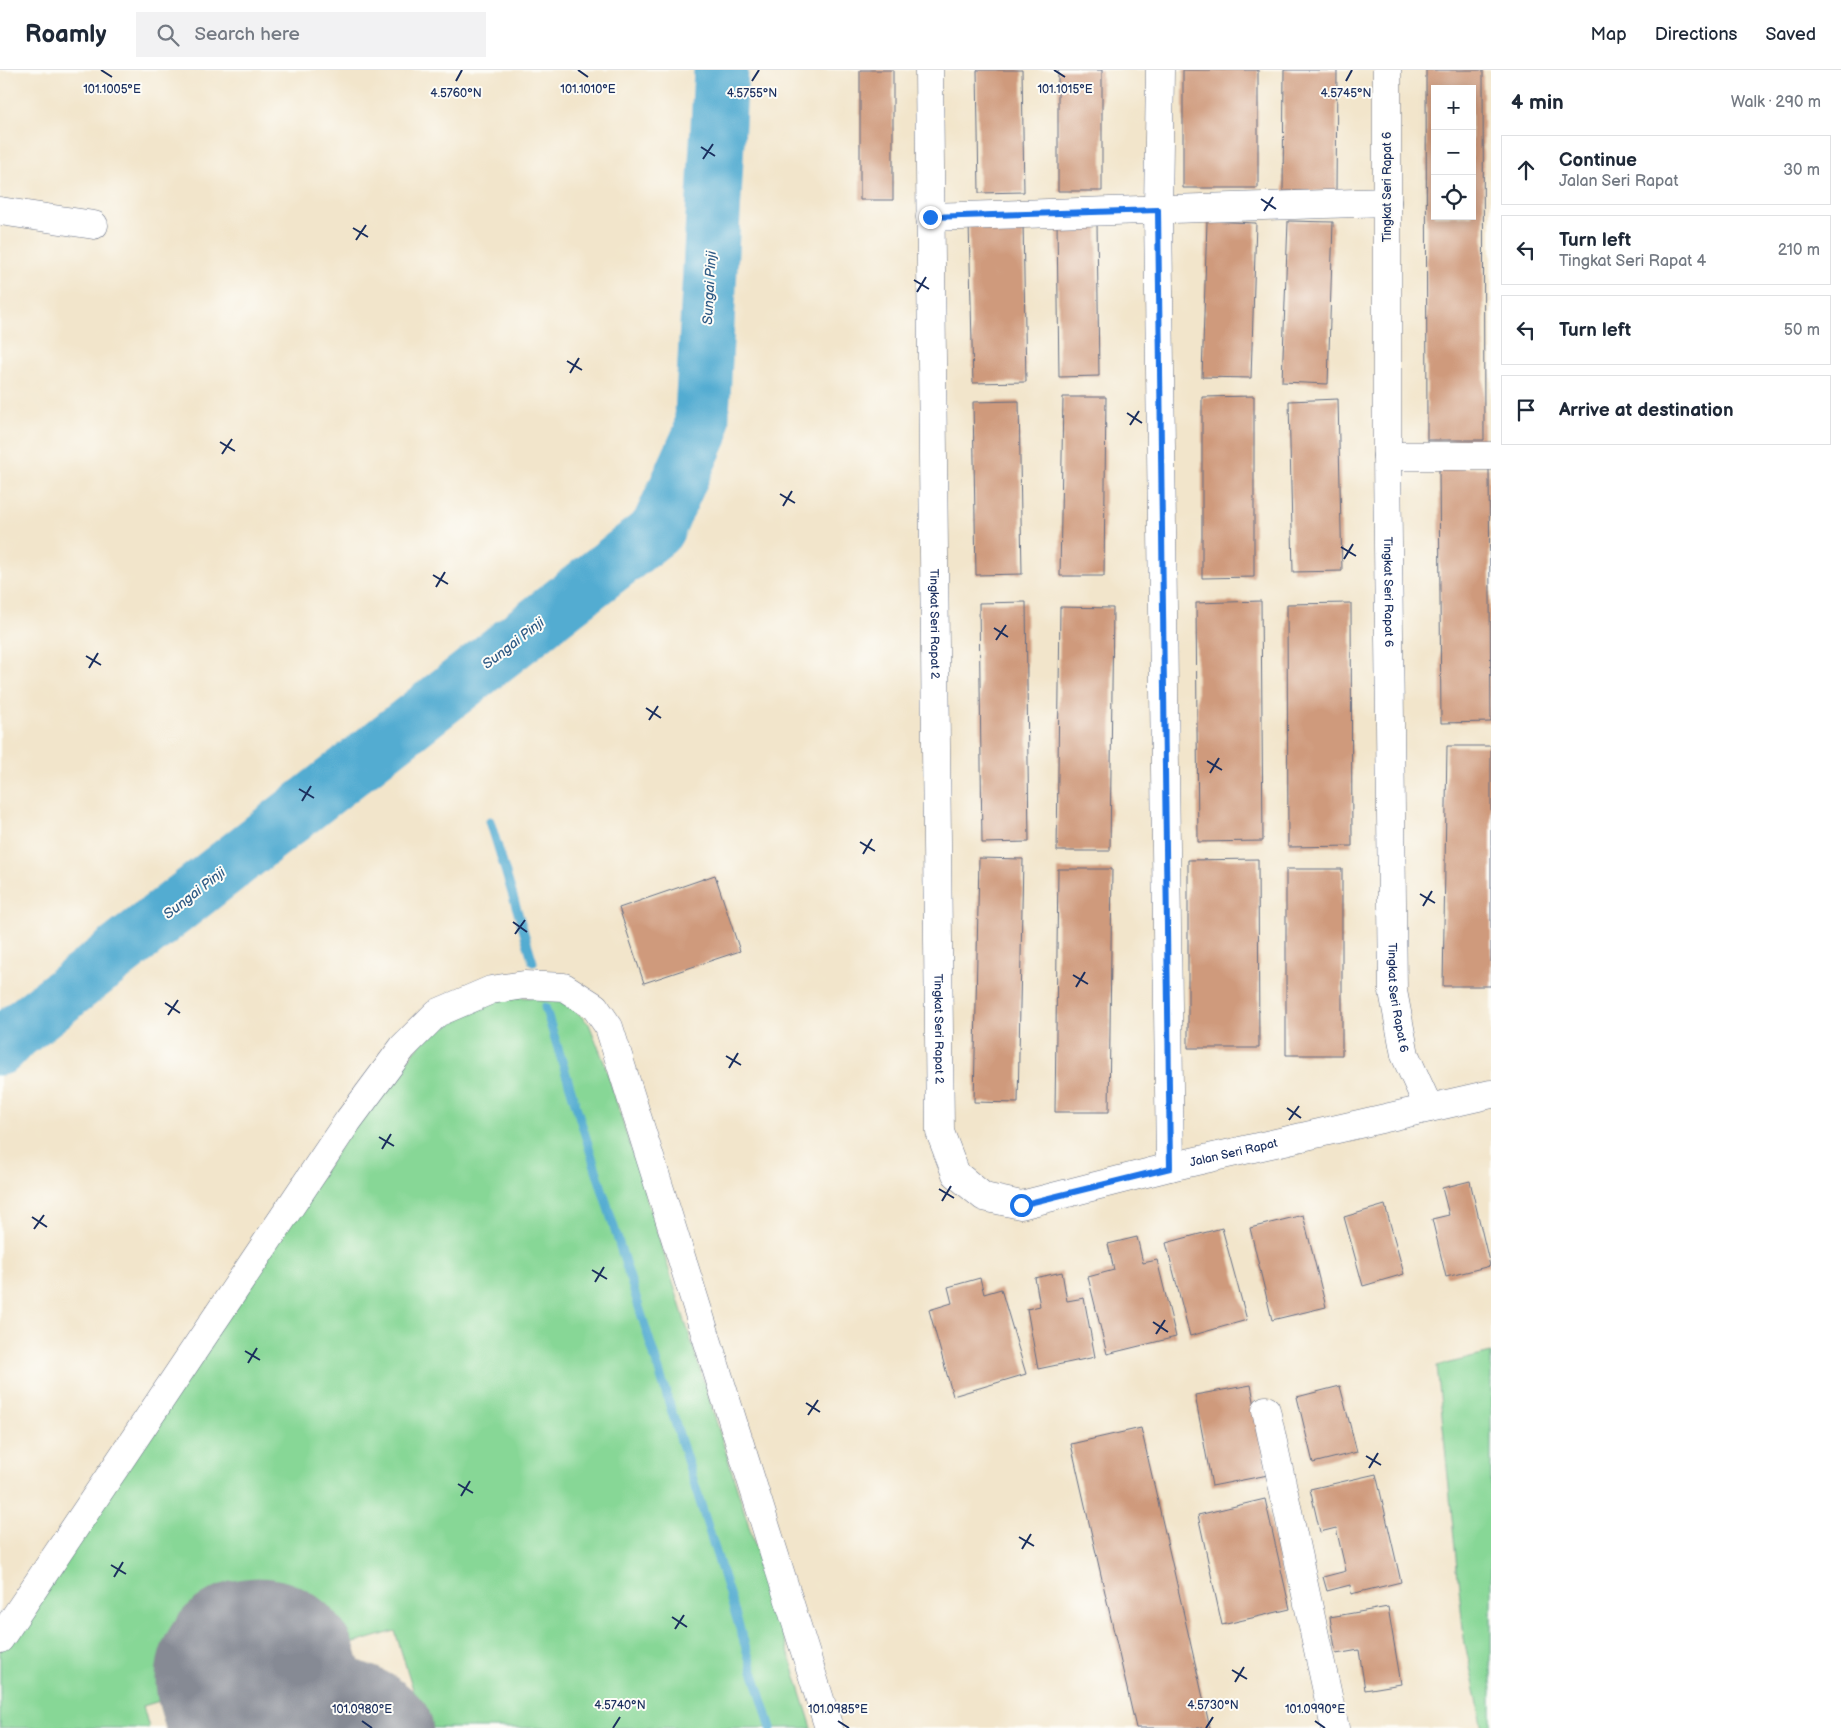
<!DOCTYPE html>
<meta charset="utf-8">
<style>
:root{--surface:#fff;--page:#f2f2f3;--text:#1f2937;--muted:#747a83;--line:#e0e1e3}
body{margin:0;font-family:"Balsamiq Sans",sans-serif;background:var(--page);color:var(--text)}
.controls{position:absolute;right:15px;top:15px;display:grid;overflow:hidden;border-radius:0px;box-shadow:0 2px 12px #0003}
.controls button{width:45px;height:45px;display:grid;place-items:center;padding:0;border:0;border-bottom:1px solid var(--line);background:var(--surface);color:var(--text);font:25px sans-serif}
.stop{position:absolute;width:15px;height:15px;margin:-11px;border:4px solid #1a73e8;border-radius:50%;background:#fff}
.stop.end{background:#1a73e8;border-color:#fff;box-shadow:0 1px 5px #0008}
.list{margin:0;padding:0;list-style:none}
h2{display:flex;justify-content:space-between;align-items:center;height:65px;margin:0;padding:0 20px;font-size:21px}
h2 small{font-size:16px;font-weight:400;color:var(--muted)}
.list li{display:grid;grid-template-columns:32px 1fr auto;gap:15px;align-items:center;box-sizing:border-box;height:70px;margin:0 10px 10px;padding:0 10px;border:1px solid var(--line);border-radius:0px}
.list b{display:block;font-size:19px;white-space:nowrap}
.list p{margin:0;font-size:16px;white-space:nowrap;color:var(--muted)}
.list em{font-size:16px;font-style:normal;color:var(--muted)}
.icon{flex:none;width:28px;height:28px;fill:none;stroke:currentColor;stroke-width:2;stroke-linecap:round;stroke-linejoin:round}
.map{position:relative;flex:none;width:1491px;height:1658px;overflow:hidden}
header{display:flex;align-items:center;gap:30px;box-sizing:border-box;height:70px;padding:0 25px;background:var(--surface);border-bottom:1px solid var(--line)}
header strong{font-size:24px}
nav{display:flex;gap:28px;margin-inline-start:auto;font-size:18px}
.search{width:350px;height:45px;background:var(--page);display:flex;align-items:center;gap:12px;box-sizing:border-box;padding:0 18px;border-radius:0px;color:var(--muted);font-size:19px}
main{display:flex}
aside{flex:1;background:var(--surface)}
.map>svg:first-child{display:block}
</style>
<header>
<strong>Roamly</strong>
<div class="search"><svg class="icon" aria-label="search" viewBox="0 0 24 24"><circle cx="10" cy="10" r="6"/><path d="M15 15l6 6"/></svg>Search here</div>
<nav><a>Map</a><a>Directions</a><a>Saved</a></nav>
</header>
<main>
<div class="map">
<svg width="1491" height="1658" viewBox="0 0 1491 1658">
<rect width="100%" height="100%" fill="#fdfcf7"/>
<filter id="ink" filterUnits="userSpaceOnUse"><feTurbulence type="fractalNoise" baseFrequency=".02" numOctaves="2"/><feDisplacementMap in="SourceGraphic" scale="10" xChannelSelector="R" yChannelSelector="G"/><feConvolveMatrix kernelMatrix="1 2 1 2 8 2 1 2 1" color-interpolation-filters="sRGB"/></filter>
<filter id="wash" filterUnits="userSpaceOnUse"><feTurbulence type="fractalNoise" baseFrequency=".0096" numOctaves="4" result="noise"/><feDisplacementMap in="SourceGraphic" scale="20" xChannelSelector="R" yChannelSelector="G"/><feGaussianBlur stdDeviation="1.12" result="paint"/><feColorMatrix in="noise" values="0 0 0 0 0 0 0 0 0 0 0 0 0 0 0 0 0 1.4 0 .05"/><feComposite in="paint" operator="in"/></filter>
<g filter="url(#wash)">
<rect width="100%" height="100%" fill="#f2e5cb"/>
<path fill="#87d796" stroke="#51837a" d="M 487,927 L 563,928 L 589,954 L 604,992 L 812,1658 L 425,1658 L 395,1561 L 143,1636 L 149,1658 L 0,1658 L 0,1582 L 355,1055 L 440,950 Z
M 1491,1283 L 1491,1658 L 1483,1658 L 1464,1569 L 1437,1296 Z"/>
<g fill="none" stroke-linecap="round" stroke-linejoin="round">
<path stroke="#53acd1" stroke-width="9" d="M 490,751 L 533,892
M 545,937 L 771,1658"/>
<path stroke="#53acd1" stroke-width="55" d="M 0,978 L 11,966 L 657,460 L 701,363 L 721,0"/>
<path stroke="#868a94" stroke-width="82" d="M 254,1658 C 256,1655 258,1651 261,1649 C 273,1637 306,1624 323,1625 C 346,1627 377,1638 392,1658"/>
<path stroke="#868a94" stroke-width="205" d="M 258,1610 L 272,1658"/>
</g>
<g id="blocks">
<path fill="#cf9a7c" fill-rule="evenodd" d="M 860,0 L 893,0 L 893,130 L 860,130 Z
M 977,0 L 1022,0 L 1024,122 L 979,123 Z
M 1058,0 L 1102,0 L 1102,121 L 1058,121 Z
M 1183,0 L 1258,0 L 1258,118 L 1183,118 Z
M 1284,0 L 1337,0 L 1336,121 L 1283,121 Z
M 1426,0 L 1483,0 L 1484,370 L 1427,370 ZM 1435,19 L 1472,19 L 1472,146 L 1435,146 Z
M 1207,151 L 1256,153 L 1251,308 L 1202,307 Z
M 1288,151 L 1333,152 L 1328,314 L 1282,312 Z
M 1023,152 L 1026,312 L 973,313 L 969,153 Z
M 1057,152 L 1097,152 L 1099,306 L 1059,307 Z
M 1254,326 L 1254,507 L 1202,508 L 1202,327 Z
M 1063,327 L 1106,327 L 1104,506 L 1060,506 Z
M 1338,329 L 1342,501 L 1293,502 L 1289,331 Z
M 1019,331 L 1022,504 L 976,505 L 973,332 Z
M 1489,398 L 1491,652 L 1441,653 L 1439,399 Z
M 1261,531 L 1263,771 L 1198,772 L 1196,533 Z
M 1026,532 L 1029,772 L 982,773 L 979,533 Z
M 1351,533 L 1352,776 L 1288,777 L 1287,534 Z
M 1060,537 L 1113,538 L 1110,781 L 1057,781 Z
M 1447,676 L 1491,676 L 1491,916 L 1443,916 Z
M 979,788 L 1023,789 L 1018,1033 L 974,1032 Z
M 1258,789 L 1259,978 L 1188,978 L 1188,790 Z
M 1058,799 L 1112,799 L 1109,1042 L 1055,1042 Z
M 1286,799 L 1342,799 L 1342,985 L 1286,985 Z
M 715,805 L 740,881 L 644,913 L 619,838 Z
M 1470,1111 L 1490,1196 L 1446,1207 L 1432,1149 L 1449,1145 L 1442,1118 Z
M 1385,1135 L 1404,1204 L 1363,1216 L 1344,1147 Z
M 1303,1145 L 1326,1237 L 1272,1250 L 1250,1158 Z
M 1222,1158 L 1247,1250 L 1190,1266 L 1166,1173 Z
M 1137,1167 L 1143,1193 L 1157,1190 L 1176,1267 L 1107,1284 L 1088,1207 L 1114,1200 L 1108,1174 Z
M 1062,1202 L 1067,1231 L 1084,1228 L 1095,1287 L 1038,1299 L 1027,1239 L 1040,1236 L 1035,1208 Z
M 980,1208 L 984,1224 L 1001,1219 L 1026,1304 L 953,1326 L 929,1240 L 952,1233 L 948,1217 Z
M 1251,1315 L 1268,1405 L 1212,1416 L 1195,1325 Z
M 1340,1316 L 1357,1382 L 1313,1393 L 1297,1327 Z
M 1141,1358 L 1210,1658 L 1136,1658 L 1071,1374 Z
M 1376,1404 L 1401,1512 L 1351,1524 L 1350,1515 L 1327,1521 L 1323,1507 L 1346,1501 L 1336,1458 L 1320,1462 L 1310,1419 Z
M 1265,1429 L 1290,1539 L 1222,1555 L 1198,1445 Z
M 1388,1537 L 1401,1614 L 1365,1620 L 1359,1580 L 1336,1584 L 1330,1547 Z"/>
</g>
</g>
<g filter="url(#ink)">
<use href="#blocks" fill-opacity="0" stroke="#666f84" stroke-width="1"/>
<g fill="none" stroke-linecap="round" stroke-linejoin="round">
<defs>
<g id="minor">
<path id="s1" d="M 929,0 L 940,1062 L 956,1104 L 984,1127 L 1021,1135 L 1170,1097 L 1491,1024"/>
<path d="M 1160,0 L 1158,140 L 1170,1097"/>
<path id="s2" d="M 1387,0 L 1387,386 L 1393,921 L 1405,985 L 1429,1038"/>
<path d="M 0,141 L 94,155"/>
<path d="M 930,147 L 1387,132"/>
<path d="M 1387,386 L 1491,386"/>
<path d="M 1266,1340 L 1335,1658"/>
<path d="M 0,1569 L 348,1051 L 403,977 L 437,943 L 491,920 L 524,915 L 564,917 L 595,937 L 609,957 L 829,1658"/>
</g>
</defs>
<use href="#minor" stroke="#666f84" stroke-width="29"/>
<use href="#minor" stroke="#fff" stroke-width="28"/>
</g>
</g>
<g fill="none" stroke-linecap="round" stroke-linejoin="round" filter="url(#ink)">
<path stroke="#1a73e8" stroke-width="6" d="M 930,147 L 1158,140 L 1170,1098 L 1021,1135"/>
</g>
<path fill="none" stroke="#1b2f5e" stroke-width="2" d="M 101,0 L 112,7M 578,0 L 588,7M 1054,0 L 1065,7M 456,11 L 462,0M 752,11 L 759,0M 1346,11 L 1352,0M 701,77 L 715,86M 703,89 L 713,74M 1261,129 L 1276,139M 1264,141 L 1273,127M 353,158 L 368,167M 356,170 L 366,155M 914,210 L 929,219M 917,222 L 926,207M 567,291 L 582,300M 570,303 L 579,288M 1127,343 L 1142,353M 1130,355 L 1139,341M 220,372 L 235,381M 222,384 L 232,369M 780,424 L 795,433M 783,436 L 792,421M 1341,477 L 1356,486M 1344,489 L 1353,474M 433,505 L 448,514M 436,517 L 445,502M 994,558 L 1008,567M 996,570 L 1006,555M 86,586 L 101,595M 89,598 L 98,583M 646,638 L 661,648M 649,650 L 658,636M 1207,691 L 1222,700M 1210,703 L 1219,688M 299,719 L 314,728M 302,731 L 311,716M 860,772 L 875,781M 863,784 L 872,769M 1420,824 L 1435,833M 1423,836 L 1432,821M 513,852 L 527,862M 515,864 L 525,850M 1073,905 L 1088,914M 1076,917 L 1085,902M 165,933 L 180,943M 168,945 L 178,930M 726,986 L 741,995M 729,998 L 738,983M 1287,1038 L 1301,1048M 1289,1050 L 1299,1036M 379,1067 L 394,1076M 382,1079 L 391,1064M 939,1119 L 954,1128M 942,1131 L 951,1116M 32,1147 L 47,1157M 34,1159 L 44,1145M 592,1200 L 607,1209M 595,1212 L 604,1197M 1153,1252 L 1168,1262M 1156,1264 L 1165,1250M 245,1281 L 260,1290M 248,1293 L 257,1278M 806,1333 L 820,1342M 808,1345 L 818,1330M 1366,1386 L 1381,1395M 1369,1398 L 1378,1383M 458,1414 L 473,1423M 461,1426 L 470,1411M 1019,1467 L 1034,1476M 1022,1479 L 1031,1464M 111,1495 L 126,1504M 114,1507 L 123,1492M 672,1547 L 687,1557M 675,1559 L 684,1545M 1232,1600 L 1247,1609M 1235,1612 L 1244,1597M 362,1651 L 372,1658M 838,1651 L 849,1658M 1315,1651 L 1325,1658M 613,1658 L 620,1647M 1206,1658 L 1213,1647"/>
<g text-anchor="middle" stroke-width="4" stroke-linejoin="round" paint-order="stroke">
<g font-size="12" fill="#1b2f5e" stroke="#fdfcf7">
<text transform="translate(1387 117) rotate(-90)" y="4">Tingkat Seri Rapat 6</text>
<text dy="4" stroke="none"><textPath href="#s2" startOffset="522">Tingkat Seri Rapat 6</textPath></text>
<text dy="4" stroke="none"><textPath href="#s1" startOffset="554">Tingkat Seri Rapat 2</textPath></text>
<text dy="4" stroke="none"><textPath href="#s2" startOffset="928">Tingkat Seri Rapat 6</textPath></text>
<text dy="4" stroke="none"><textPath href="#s1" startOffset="959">Tingkat Seri Rapat 2</textPath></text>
<text dy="4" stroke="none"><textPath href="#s1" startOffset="1400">Jalan Seri Rapat</textPath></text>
</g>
<g font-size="14" font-style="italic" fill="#2f5b86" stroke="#fdfcf7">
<text transform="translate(709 218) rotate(-87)" y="5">Sungai Pinji</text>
<text transform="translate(513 573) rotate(-38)" y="5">Sungai Pinji</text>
<text transform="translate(194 823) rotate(-38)" y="5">Sungai Pinji</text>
</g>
</g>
<g font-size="12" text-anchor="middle" fill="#1b2f5e" stroke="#fdfcf7" stroke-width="4" stroke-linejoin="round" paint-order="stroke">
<text x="112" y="23">101.1005°E</text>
<text x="1065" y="23">101.1015°E</text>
<text x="588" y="23">101.1010°E</text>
<text x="456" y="27">4.5760°N</text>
<text x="752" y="27">4.5755°N</text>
<text x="1346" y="27">4.5745°N</text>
<text x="620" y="1639">4.5740°N</text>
<text x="1213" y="1639">4.5730°N</text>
<text x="362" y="1643">101.0980°E</text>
<text x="838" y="1643">101.0985°E</text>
<text x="1315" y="1643">101.0990°E</text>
</g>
</svg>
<div class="controls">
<button>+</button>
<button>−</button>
<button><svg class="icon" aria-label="locate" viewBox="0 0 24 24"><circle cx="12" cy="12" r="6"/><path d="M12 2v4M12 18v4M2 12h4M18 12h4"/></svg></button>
</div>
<div class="stop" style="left:1021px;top:1135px"></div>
<div class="stop end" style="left:930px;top:147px"></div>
</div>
<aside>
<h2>4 min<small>Walk · 290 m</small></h2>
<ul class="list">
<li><svg class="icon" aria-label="ahead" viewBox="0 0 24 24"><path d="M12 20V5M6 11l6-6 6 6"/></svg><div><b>Continue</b><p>Jalan Seri Rapat</p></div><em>30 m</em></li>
<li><svg class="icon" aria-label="left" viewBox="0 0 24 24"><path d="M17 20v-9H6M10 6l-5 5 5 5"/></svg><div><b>Turn left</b><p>Tingkat Seri Rapat 4</p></div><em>210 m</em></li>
<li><svg class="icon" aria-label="left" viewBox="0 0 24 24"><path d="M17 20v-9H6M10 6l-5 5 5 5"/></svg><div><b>Turn left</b></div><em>50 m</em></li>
<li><svg class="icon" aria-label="arrive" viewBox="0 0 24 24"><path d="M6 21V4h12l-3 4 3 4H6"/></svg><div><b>Arrive at destination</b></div></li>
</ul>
</aside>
</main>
